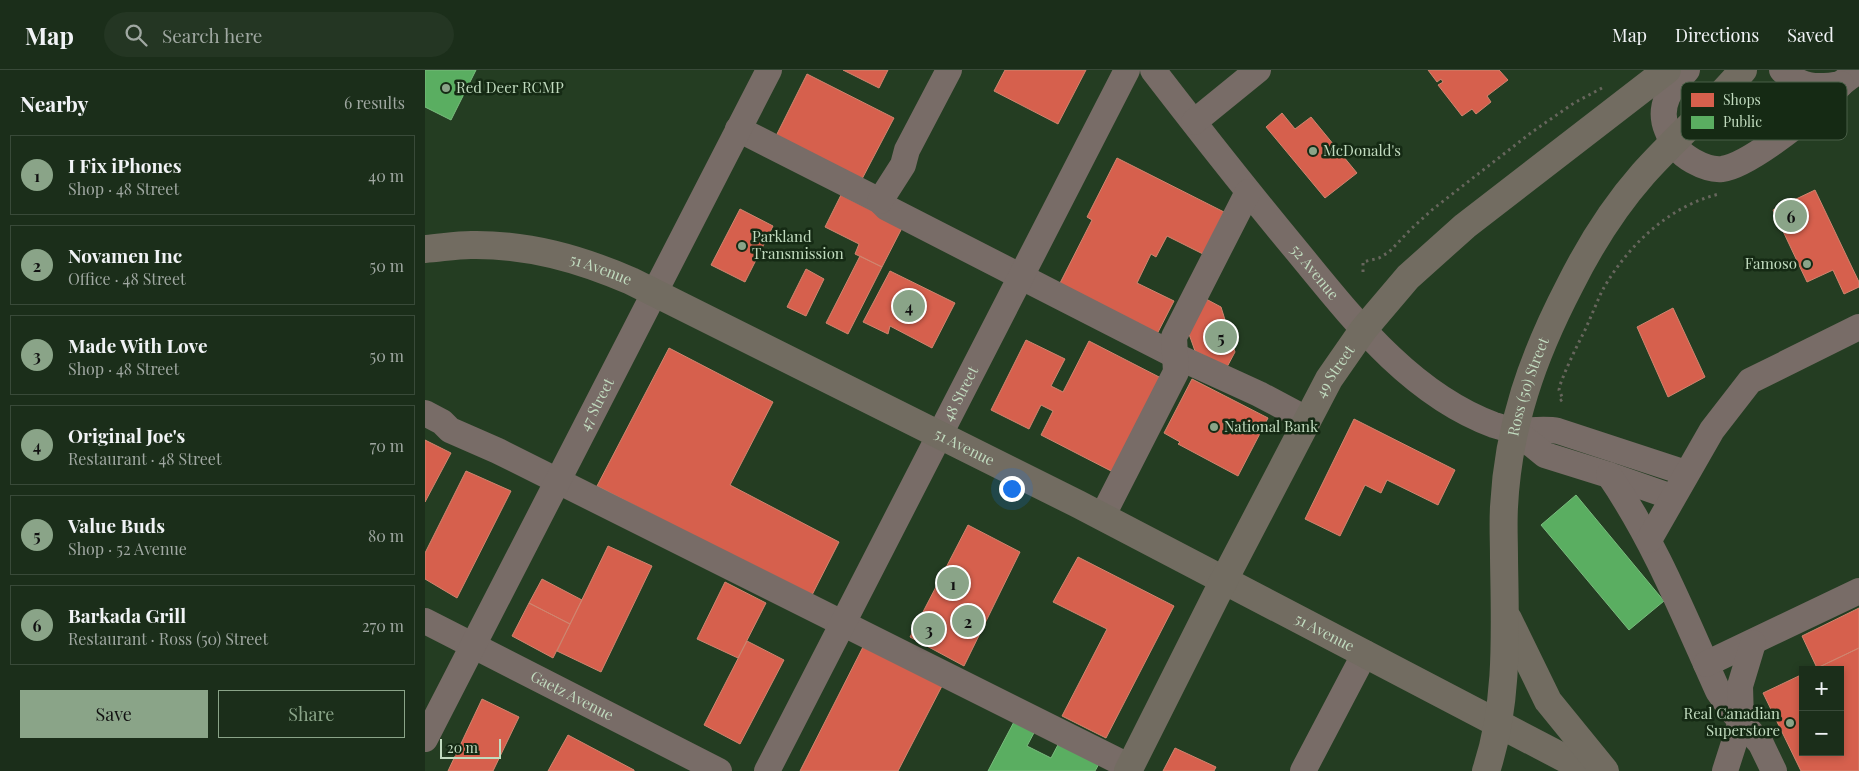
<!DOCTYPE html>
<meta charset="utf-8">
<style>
:root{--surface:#1b2e1a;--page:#243623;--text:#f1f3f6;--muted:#a0a8a2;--line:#394a39;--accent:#8aa488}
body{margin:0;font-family:"Playfair Display",serif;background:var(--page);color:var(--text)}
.controls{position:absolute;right:15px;bottom:15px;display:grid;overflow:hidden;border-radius:0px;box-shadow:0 2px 8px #0003}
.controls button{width:45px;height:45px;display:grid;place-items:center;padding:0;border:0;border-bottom:1px solid var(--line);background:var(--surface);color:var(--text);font:25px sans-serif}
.scale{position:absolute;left:15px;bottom:12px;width:61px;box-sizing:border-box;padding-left:5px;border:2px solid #c1dbbf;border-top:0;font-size:14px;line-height:18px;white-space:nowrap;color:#c1dbbf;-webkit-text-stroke:4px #152a14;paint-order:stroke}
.you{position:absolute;left:586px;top:418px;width:18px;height:18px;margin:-12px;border:4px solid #fff;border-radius:50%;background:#1a73e8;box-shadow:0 0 0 8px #1a73e833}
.badge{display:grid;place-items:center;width:32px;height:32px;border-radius:50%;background:var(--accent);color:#111;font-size:16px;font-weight:700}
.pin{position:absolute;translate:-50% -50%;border:2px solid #fff;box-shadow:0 1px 5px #0006}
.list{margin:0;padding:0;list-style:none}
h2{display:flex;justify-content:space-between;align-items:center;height:65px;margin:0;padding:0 20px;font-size:21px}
h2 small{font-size:16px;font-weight:400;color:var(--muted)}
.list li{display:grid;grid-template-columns:32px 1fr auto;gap:15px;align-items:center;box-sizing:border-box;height:80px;margin:0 10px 10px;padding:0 10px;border:1px solid var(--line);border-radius:0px}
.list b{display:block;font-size:19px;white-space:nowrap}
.list p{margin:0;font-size:16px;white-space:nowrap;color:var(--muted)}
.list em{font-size:16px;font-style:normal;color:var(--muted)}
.actions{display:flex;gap:10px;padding:15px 20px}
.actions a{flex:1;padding:11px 0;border:1px solid var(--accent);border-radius:0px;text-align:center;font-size:18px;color:var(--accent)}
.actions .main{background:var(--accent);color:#111}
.icon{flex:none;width:28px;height:28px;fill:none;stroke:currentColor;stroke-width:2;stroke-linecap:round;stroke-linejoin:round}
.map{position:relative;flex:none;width:1434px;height:701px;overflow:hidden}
header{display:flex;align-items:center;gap:30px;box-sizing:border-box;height:70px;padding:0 25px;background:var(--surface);border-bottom:1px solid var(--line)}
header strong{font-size:24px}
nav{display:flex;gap:28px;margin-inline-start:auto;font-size:18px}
.search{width:350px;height:45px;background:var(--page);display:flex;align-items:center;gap:12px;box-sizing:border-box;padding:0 18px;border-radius:28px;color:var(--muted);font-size:19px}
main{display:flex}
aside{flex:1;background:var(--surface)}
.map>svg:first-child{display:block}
</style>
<header>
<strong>Map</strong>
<div class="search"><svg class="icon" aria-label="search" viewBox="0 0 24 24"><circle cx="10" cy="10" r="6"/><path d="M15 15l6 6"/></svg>Search here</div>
<nav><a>Map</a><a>Directions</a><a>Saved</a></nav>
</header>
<main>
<aside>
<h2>Nearby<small>6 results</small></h2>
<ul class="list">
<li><span class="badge">1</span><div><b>I Fix iPhones</b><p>Shop · 48 Street</p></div><em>40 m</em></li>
<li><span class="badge">2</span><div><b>Novamen Inc</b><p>Office · 48 Street</p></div><em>50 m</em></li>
<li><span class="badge">3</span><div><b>Made With Love</b><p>Shop · 48 Street</p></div><em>50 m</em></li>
<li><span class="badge">4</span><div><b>Original Joe's</b><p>Restaurant · 48 Street</p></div><em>70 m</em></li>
<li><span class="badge">5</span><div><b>Value Buds</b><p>Shop · 52 Avenue</p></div><em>80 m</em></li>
<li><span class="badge">6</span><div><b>Barkada Grill</b><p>Restaurant · Ross (50) Street</p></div><em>270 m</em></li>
</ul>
<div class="actions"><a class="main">Save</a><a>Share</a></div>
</aside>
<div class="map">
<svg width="1434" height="701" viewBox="0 0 1434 701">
<rect width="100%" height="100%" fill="#243d22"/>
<path fill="#d6604d" stroke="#d0856f" d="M 418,0 L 463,0 L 454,18 Z
M 580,0 L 661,0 L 633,54 L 569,21 Z
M 1003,0 L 1074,0 L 1083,10 L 1062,26 L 1066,32 L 1051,44 L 1047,39 L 1037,46 L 1013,15 L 1018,12 L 1016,9 L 1012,12 Z
M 382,4 L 469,48 L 437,109 L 351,66 Z
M 857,43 L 870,59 L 886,47 L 932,103 L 900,128 L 841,57 Z
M 692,88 L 799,142 L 778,184 L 742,166 L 731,187 L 726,184 L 712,213 L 749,231 L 730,268 L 632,219 L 667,150 L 662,147 Z
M 1390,120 L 1434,212 L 1434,217 L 1419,224 L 1408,200 L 1382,212 L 1348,140 Z
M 416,125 L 478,156 L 457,197 L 430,184 L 434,174 L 400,157 Z
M 315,139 L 348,156 L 320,212 L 286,195 Z
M 435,186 L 457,197 L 423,264 L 401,253 Z
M 381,199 L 399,209 L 381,246 L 362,237 Z
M 465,201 L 530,233 L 507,278 L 465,256 L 463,264 L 438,252 Z
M 781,229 L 796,237 L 810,282 L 802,297 L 770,281 L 764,264 Z
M 1248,238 L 1280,307 L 1243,327 L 1212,257 Z
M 601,270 L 640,289 L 626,316 L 638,322 L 664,271 L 738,309 L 690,403 L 616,365 L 628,341 L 616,335 L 604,359 L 566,340 Z
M 244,278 L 348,332 L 305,415 L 414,472 L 386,527 L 172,416 Z
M 767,309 L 843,348 L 813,406 L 753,374 L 755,372 L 739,363 Z
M 929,349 L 1030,400 L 1013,435 L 962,410 L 956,423 L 940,415 L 915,466 L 880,449 Z
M 0,370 L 26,383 L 0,432 Z
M 41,401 L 86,421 L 32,528 L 0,509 L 0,483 Z
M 543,455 L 595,482 L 539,596 L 485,567 Z
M 183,476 L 227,496 L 176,602 L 132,581 Z
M 653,487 L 749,536 L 681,668 L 637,646 L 682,559 L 628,532 Z
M 117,509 L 157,530 L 145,554 L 104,533 Z
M 300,512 L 341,533 L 313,588 L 272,569 Z
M 104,533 L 145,554 L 128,588 L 87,566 Z
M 1434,538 L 1434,578 L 1392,598 L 1377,566 Z
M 322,571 L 359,590 L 315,674 L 279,655 Z
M 439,575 L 517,616 L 473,701 L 375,701 Z
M 1434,578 L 1434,701 L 1376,701 L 1338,623 L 1378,604 L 1378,682 L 1415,682 L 1415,600 L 1388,600 Z
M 57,629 L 94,647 L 68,701 L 23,701 Z
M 143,665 L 209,700 L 209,701 L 123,701 Z
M 750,678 L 791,697 L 789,701 L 738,701 Z"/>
<path fill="#5aae61" stroke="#79bc7d" d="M 0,0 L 51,0 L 26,50 L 0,37 Z
M 1151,425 L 1239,531 L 1204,560 L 1116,455 Z
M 591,648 L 611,659 L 602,676 L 626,688 L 635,671 L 675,692 L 670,701 L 563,701 Z"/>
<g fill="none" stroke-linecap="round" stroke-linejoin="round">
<path stroke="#67665d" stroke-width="3" stroke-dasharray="2.5 4" stroke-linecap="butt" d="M 938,202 L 938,192 L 954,188 L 964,182 L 986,159 L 1008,139 L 1107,62 L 1149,33 L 1177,18
M 1135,331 L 1138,329 L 1134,320 L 1135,315 C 1142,296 1151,278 1160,260 C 1166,247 1171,234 1177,221 C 1202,176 1244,136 1294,124"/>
<g stroke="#786c67" stroke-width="26">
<path id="s1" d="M 728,0 C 775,61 823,122 872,181 C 927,248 985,324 1069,355 C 1076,357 1084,360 1091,361 C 1105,361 1119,358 1133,361 L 1261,403"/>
<path d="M 1262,0 C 1246,17 1232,36 1242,60 C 1247,74 1254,83 1268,91 C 1277,96 1286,100 1297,99 C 1322,96 1375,53 1395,36 C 1403,29 1409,21 1416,14 C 1421,9 1428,5 1434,0"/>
<path d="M 1357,0 C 1376,18 1392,18 1416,14"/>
<path d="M 769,52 L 833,0"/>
<path d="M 313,59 L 455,131 L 462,138 L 751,286 L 834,324 L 883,350"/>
<path d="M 455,131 L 478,95 L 482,80 L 524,0"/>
<path d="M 0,343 L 17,352 L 25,360 L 73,381 L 705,697"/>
<path d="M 1090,361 L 1120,385 L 1184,405 L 1247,427"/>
<path d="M 1184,405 C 1230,472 1260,548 1293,621 L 1307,641 L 1336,674 L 1349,701"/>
<path d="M 677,447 L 751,302 L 749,267 L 823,122"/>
<path d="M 1224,470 L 1287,360 L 1325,311 L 1434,257"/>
<path id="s2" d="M 0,551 L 294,701"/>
<path d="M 1281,594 L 1434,521"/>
<path id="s3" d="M 0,669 L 344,0"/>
<path id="s4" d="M 342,701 L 702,0"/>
<path d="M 878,701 L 940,583"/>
<path d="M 1300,701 L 1316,651 L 1315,616 L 1328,573"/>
</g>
<g stroke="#726c61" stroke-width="28">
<path id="s5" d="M 0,179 C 15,178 31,175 46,175 C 103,174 155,189 206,211 L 653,434 L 1164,701"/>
<path d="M 1083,549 L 1123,631 L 1180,701"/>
<path id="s6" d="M 703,701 L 799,510 L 904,309 L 938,260 L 983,207 L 1040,156 L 1242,0"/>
<path id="s7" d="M 1061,701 C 1084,632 1080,560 1079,488 C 1079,471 1078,454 1079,437 C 1083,356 1108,286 1145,215 C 1165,175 1189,137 1218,104 C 1250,68 1287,37 1318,0"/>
</g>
</g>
<g fill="#8aa488" stroke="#152a14" stroke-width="2">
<circle cx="21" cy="18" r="5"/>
<circle cx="888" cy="81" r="5"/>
<circle cx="317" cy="176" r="5"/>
<circle cx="1382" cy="194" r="5"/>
<circle cx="789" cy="357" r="5"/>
<circle cx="1365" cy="653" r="5"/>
</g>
<g text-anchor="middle" stroke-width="5" stroke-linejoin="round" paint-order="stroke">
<g font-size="15" fill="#c1dbbf" stroke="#152a14" text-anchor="start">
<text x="31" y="23">Red Deer RCMP</text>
<text x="898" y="86">McDonald's</text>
<text x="327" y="172">Parkland<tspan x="327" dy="17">Transmission</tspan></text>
<text x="1372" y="199" text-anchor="end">Famoso</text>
<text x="799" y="362">National Bank</text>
<text x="1355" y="649" text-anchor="end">Real Canadian<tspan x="1355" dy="17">Superstore</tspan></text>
</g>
<g font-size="15" fill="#c1dbbf" stroke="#152a14">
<text dy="5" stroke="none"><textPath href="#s5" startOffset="179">51 Avenue</textPath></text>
<text dy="5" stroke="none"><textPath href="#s1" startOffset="259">52 Avenue</textPath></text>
<text dy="5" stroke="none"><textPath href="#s6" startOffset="450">49 Street</textPath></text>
<text dy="5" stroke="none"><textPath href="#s7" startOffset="389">Ross (50) Street</textPath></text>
<text dy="5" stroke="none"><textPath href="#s4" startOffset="424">48 Street</textPath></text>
<text dy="5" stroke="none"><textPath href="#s3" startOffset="376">47 Street</textPath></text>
<text dy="5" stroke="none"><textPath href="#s5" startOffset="584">51 Avenue</textPath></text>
<text dy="5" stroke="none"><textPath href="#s5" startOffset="989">51 Avenue</textPath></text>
<text dy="5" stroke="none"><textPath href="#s2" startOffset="165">Gaetz Avenue</textPath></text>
</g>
</g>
<rect x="1256" y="12" width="166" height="58" rx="8" fill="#152a14" stroke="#495f47" stroke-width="1"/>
<rect x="1266" y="23" width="23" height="14" fill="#d6604d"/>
<rect x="1266" y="46" width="23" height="13" fill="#5aae61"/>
<g font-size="14" fill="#c1dbbf">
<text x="1298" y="35">Shops</text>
<text x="1298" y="57">Public</text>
</g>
</svg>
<div class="controls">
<button>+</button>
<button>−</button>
</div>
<div class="scale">20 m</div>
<div class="you"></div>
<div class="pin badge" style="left:528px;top:513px">1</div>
<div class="pin badge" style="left:543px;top:551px">2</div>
<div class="pin badge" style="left:504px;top:559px">3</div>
<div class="pin badge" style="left:484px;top:236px">4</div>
<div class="pin badge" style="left:796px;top:267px">5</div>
<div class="pin badge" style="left:1366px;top:146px">6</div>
</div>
</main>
